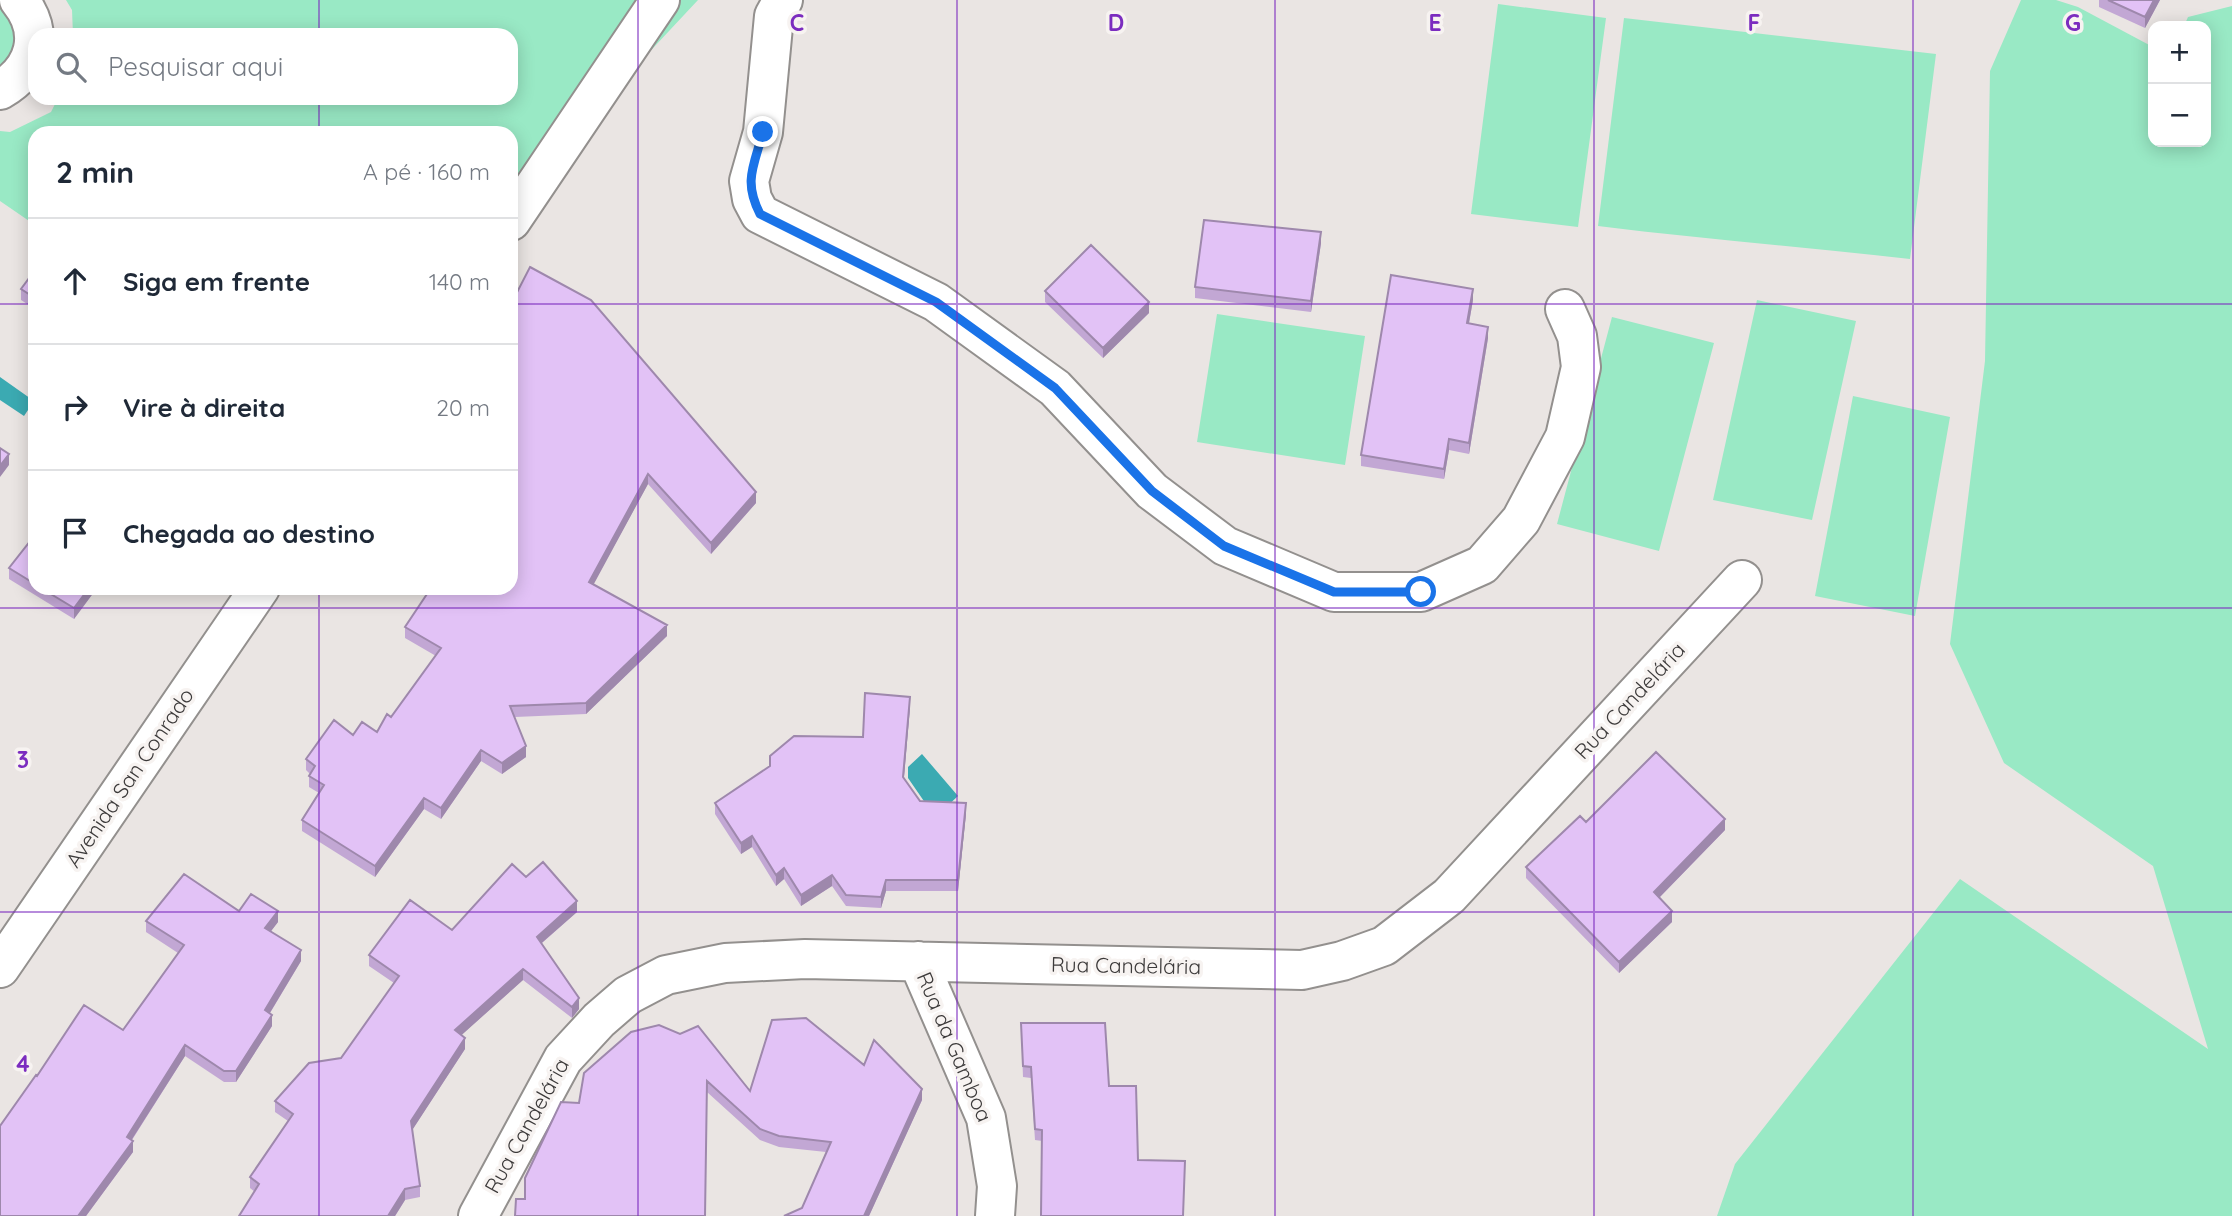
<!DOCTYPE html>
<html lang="pt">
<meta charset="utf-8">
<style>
:root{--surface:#fff;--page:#f6f6f7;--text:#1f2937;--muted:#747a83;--line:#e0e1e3}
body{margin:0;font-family:Quicksand,sans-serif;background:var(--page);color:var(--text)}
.controls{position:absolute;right:21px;top:21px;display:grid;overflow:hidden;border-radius:14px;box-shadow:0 4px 18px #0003}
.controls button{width:63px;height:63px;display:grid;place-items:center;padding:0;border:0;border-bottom:2px solid var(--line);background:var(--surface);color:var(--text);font:35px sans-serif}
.stop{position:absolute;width:21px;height:21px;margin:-16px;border:5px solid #1a73e8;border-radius:50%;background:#fff}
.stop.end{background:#1a73e8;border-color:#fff;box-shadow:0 2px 7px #0008}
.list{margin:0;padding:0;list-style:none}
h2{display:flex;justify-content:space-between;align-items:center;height:91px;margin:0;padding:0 28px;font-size:30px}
h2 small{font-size:23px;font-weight:400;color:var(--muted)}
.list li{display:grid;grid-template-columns:46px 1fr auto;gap:21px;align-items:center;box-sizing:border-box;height:126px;padding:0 28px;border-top:2px solid var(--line)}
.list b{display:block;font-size:26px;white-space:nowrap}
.list em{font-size:23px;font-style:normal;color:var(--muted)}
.icon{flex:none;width:38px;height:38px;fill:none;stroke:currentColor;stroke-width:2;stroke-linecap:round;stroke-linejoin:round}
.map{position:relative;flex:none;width:2232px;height:1216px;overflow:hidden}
.search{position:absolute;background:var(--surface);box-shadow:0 4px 18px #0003;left:28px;top:28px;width:490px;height:77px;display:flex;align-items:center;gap:18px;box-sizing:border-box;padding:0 24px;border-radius:21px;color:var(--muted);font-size:26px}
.panel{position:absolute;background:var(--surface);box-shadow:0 4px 18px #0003;left:28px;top:126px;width:490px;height:469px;border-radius:21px}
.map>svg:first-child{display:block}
</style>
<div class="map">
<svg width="2232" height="1216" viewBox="0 0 2232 1216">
<rect width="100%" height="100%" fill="#eae5e3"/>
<path fill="#99e9c5" d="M 66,0 L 698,0 L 511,200 L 511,133 L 35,133 L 35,225 L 0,201 L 0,131 L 10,132 L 51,112 L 58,98 L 511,98 L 511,35 L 73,35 L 72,10 Z
M 2021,0 L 2056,0 L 2078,7 L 2153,47 L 2153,142 L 2206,142 L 2206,26 L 2184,26 L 2188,17 L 2232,6 L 2232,1216 L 1717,1216 L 1735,1164 L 1960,879 L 2208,1049 L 2153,866 L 2004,763 L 1950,644 L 1985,361 L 1990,71 Z
M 0,3 C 15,14 23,41 12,57 C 9,62 4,66 0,70 Z
M 1498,4 L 1606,18 L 1578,227 L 1471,214 Z
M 1624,18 L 1936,54 L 1910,259 C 1806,247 1702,239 1598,226 Z
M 1757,300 L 1856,321 L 1812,520 L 1713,500 Z
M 1217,314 L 1365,336 L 1345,465 L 1197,442 Z
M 1612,317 L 1714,343 L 1659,551 L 1557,524 Z
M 1853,396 L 1950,417 L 1915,616 L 1815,596 Z"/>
<path fill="#3baab2" d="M 0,377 L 34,401 L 24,416 L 0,400 Z
M 922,754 L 958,796 L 943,810 L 928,807 L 908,778 L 908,767 Z"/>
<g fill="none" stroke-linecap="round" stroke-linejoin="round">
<defs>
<path id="minor" d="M 783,0 L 774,16 L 763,132 L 749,181 L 752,199 L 760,214 L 936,302 L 1055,388 L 1152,491 L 1225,546 L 1334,592 L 1421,592 L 1482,565 L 1521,520 L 1565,437 L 1581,367 L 1577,336 L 1565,309
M 0,90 C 35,70 46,33 19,0
M 511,221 L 660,0
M 918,961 L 986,1118 L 997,1186 L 995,1216
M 0,968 L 260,588
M 478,1216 L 563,1059 L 599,1020 L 628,995 L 666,975 L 725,963 L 805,959 L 1302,970 L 1342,961 L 1384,946 L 1449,896 L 1742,580"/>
</defs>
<use href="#minor" stroke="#93908e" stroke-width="42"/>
<use href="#minor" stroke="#fff" stroke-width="38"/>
</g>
<path fill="#c2a7d4" d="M 2099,0 L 2160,0 L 2145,28 L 2099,7 Z
M 1321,243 L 1311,312 L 1195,298 L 1195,287 Z
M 35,270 L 35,309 L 21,300 L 21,289 Z
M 1045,291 L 1149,313 L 1103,358 L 1045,302 Z
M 1473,300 L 1469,323 L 1488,338 L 1469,454 L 1449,450 L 1444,479 L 1361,466 L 1361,455 Z
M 511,304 L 756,503 L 711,554 L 648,484 L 593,584 L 667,636 L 586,714 L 515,717 L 526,757 L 502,774 L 481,761 L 441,819 L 424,809 L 375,877 L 302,831 L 302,820 L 319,793 L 309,787 L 309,776 L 310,774 L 306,770 L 306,759 L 353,735 L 377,732 L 391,717 L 436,656 L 405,638 L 405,627 L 511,588 Z
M 35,535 L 35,588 L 97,588 L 74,619 L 9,579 L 9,568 Z
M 910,707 L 904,778 L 920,801 L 966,814 L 958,891 L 886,891 L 881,908 L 846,906 L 832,886 L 801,906 L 784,879 L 776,886 L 752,847 L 741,854 L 715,814 L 715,803 L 863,737 Z
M 1725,830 L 1659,898 L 1672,922 L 1619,973 L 1526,878 L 1526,867 Z
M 526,877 L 577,912 L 542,943 L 579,1009 L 572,1018 L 523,980 L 461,1035 L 465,1049 L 412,1130 L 420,1186 L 420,1197 L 405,1200 L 395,1216 L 239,1216 L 255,1192 L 250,1188 L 250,1177 L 288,1121 L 275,1112 L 275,1101 L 341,1058 L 394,983 L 369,966 L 369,955 L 452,930 Z
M 239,911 L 278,922 L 271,931 L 301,961 L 270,1013 L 272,1026 L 236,1082 L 224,1082 L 185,1056 L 132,1140 L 133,1152 L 86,1216 L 0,1216 L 37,1076 L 123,1030 L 178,953 L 146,932 L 146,921 Z
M 1021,1023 L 1109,1086 L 1138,1160 L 1185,1172 L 1042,1141 L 1035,1140 L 1031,1078 L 1023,1077 Z
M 631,1032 L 750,1091 L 864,1065 L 922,1100 L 869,1216 L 784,1216 L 802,1208 L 826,1152 L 779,1147 L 760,1140 L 707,1092 L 525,1199 L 579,1103 Z"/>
<path fill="#9e88ac" d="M 2154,0 L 2160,0 L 2145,28 L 2145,17 Z
M 1321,232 L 1321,243 L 1311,312 L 1311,301 Z
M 1473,289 L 1473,300 L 1467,334 L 1467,323 Z
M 1149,302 L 1149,313 L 1103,358 L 1103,348 Z
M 1488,327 L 1488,338 L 1469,454 L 1469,443 Z
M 1449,439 L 1449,450 L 1444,479 L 1444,469 Z
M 9,454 L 9,465 L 0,477 L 0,466 Z
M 648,474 L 648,484 L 589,593 L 589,582 Z
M 756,492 L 756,503 L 711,554 L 711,543 Z
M 89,588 L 97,588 L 74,619 L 74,608 Z
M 667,625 L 667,636 L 586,714 L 586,703 Z
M 910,697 L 910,707 L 903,787 L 903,777 Z
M 526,746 L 526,757 L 502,774 L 502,763 Z
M 481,750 L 481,761 L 441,819 L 441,808 Z
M 424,798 L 424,809 L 375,877 L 375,866 Z
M 966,803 L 966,814 L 958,891 L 958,880 Z
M 1725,819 L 1725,830 L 1654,903 L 1654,892 Z
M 752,836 L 752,847 L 741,854 L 741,843 Z
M 784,868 L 784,879 L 776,886 L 776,875 Z
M 832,875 L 832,886 L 801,906 L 801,895 Z
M 886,880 L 886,891 L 881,908 L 881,897 Z
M 577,901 L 577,912 L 537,947 L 537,937 Z
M 278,911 L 278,922 L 265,939 L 265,928 Z
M 1672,911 L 1672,922 L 1619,973 L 1619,962 Z
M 301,950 L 301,961 L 265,1021 L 265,1010 Z
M 523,969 L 523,980 L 455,1041 L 455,1030 Z
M 579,998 L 579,1009 L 572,1018 L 572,1007 Z
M 272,1015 L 272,1026 L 236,1082 L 236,1071 Z
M 465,1038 L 465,1049 L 411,1132 L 411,1121 Z
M 185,1045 L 185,1056 L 127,1147 L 127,1137 Z
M 922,1089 L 922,1100 L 869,1216 L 864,1216 Z
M 133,1141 L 133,1152 L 86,1216 L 78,1216 Z
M 405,1189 L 405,1200 L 395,1216 L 388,1216 Z"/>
<path fill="#e2c2f6" stroke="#9e88ac" stroke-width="2" d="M 2108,0 L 2154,0 L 2145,17 Z
M 1204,220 L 1321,232 L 1311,301 L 1195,287 Z
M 1091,245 L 1149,302 L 1103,348 L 1045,291 Z
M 530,267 L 591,300 L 756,492 L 711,543 L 648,474 L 589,582 L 667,625 L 586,703 L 510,706 L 526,746 L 502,763 L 481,750 L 441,808 L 424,798 L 375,866 L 302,820 L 324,785 L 309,776 L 315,766 L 306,759 L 334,720 L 353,735 L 362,722 L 377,732 L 387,714 L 391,717 L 441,648 L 405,627 L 431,588 L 511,588 L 511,304 Z
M 35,270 L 35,298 L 21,289 Z
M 1391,275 L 1473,289 L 1467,323 L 1488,327 L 1469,443 L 1449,439 L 1444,469 L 1361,455 Z
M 0,448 L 9,454 L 0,466 Z
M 35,535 L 35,584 L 9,568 Z
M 41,588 L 89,588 L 74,608 Z
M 865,693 L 910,697 L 903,777 L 920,801 L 966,803 L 958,880 L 886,880 L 881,897 L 846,895 L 832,875 L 801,895 L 784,868 L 776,875 L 752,836 L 741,843 L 715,803 L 770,766 L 770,756 L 794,736 L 863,737 Z
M 1656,752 L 1725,819 L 1654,892 L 1672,911 L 1619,962 L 1526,867 L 1580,816 L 1586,822 Z
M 543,862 L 577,901 L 537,937 L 579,998 L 572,1007 L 523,969 L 455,1030 L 465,1038 L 411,1121 L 420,1186 L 405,1189 L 388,1216 L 239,1216 L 259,1184 L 250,1177 L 293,1114 L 275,1101 L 309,1063 L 341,1058 L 399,976 L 369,955 L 410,900 L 452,930 L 512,864 L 526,877 Z
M 184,874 L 239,911 L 251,894 L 278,911 L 265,928 L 301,950 L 265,1010 L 272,1015 L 236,1071 L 224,1071 L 185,1045 L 127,1137 L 133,1141 L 78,1216 L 0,1216 L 0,1126 L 36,1075 L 37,1076 L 84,1005 L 123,1030 L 184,945 L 146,921 Z
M 806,1018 L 864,1065 L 874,1040 L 922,1089 L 864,1216 L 784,1216 L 802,1208 L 831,1142 L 779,1136 L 760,1129 L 707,1081 L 705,1216 L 515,1216 L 516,1199 L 525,1199 L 525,1178 L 561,1102 L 579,1103 L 584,1073 L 631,1032 L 659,1025 L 680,1034 L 698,1026 L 750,1091 L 772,1020 Z
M 1021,1023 L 1105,1023 L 1109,1086 L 1136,1086 L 1138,1160 L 1185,1161 L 1183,1216 L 1041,1216 L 1042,1130 L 1035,1129 L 1031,1067 L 1023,1066 Z"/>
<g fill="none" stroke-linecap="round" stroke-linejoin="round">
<path stroke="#1a73e8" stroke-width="9" d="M 763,132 C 754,166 743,181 760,214 L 936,302 L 1055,388 L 1152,491 L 1224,546 L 1334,592 L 1421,592"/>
</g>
<path fill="none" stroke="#7b2cbf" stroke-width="2" stroke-opacity="0.55" d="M 319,0 L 319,35M 638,0 L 638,1216M 957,0 L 957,1216M 1275,0 L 1275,1216M 1594,0 L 1594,1216M 1913,0 L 1913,1216M 319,98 L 319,133M 0,304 L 35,304M 511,304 L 2232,304M 319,588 L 319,1216M 0,608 L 2232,608M 0,912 L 2232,912"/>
<g text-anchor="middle" stroke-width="7" stroke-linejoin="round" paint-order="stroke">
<g font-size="21" fill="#3c3a3a" stroke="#f7f3f1">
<text transform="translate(1630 701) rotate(-47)" y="7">Rua Candelária</text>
<text transform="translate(130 778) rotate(-56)" y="7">Avenida San Conrado</text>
<text transform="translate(1126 966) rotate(1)" y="7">Rua Candelária</text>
<text transform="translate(954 1047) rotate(67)" y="7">Rua da Gamboa</text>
<text transform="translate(527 1126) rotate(-61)" y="7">Rua Candelária</text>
</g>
</g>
<g font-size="23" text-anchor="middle" font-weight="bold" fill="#7b2cbf" stroke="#f7f3f1" stroke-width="7" stroke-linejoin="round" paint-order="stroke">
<text x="797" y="31">C</text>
<text x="1116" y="31">D</text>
<text x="1435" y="31">E</text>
<text x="1754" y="31">F</text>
<text x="2073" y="31">G</text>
<text x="23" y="768">3</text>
<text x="23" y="1072">4</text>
</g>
</svg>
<div class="controls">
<button>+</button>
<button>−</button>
</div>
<div class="stop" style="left:1421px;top:592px"></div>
<div class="stop end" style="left:763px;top:132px"></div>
<div class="search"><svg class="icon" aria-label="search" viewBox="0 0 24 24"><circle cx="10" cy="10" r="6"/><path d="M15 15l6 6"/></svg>Pesquisar aqui</div>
<section class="panel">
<h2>2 min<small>A pé · 160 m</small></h2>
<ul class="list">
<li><svg class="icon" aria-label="ahead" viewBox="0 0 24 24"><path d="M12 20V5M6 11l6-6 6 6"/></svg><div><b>Siga em frente</b></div><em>140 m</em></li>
<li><svg class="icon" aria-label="right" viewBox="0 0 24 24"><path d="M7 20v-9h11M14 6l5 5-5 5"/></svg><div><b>Vire à direita</b></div><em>20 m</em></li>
<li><svg class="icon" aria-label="arrive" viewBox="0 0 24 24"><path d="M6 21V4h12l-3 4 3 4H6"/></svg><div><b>Chegada ao destino</b></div></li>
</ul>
</section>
</div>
